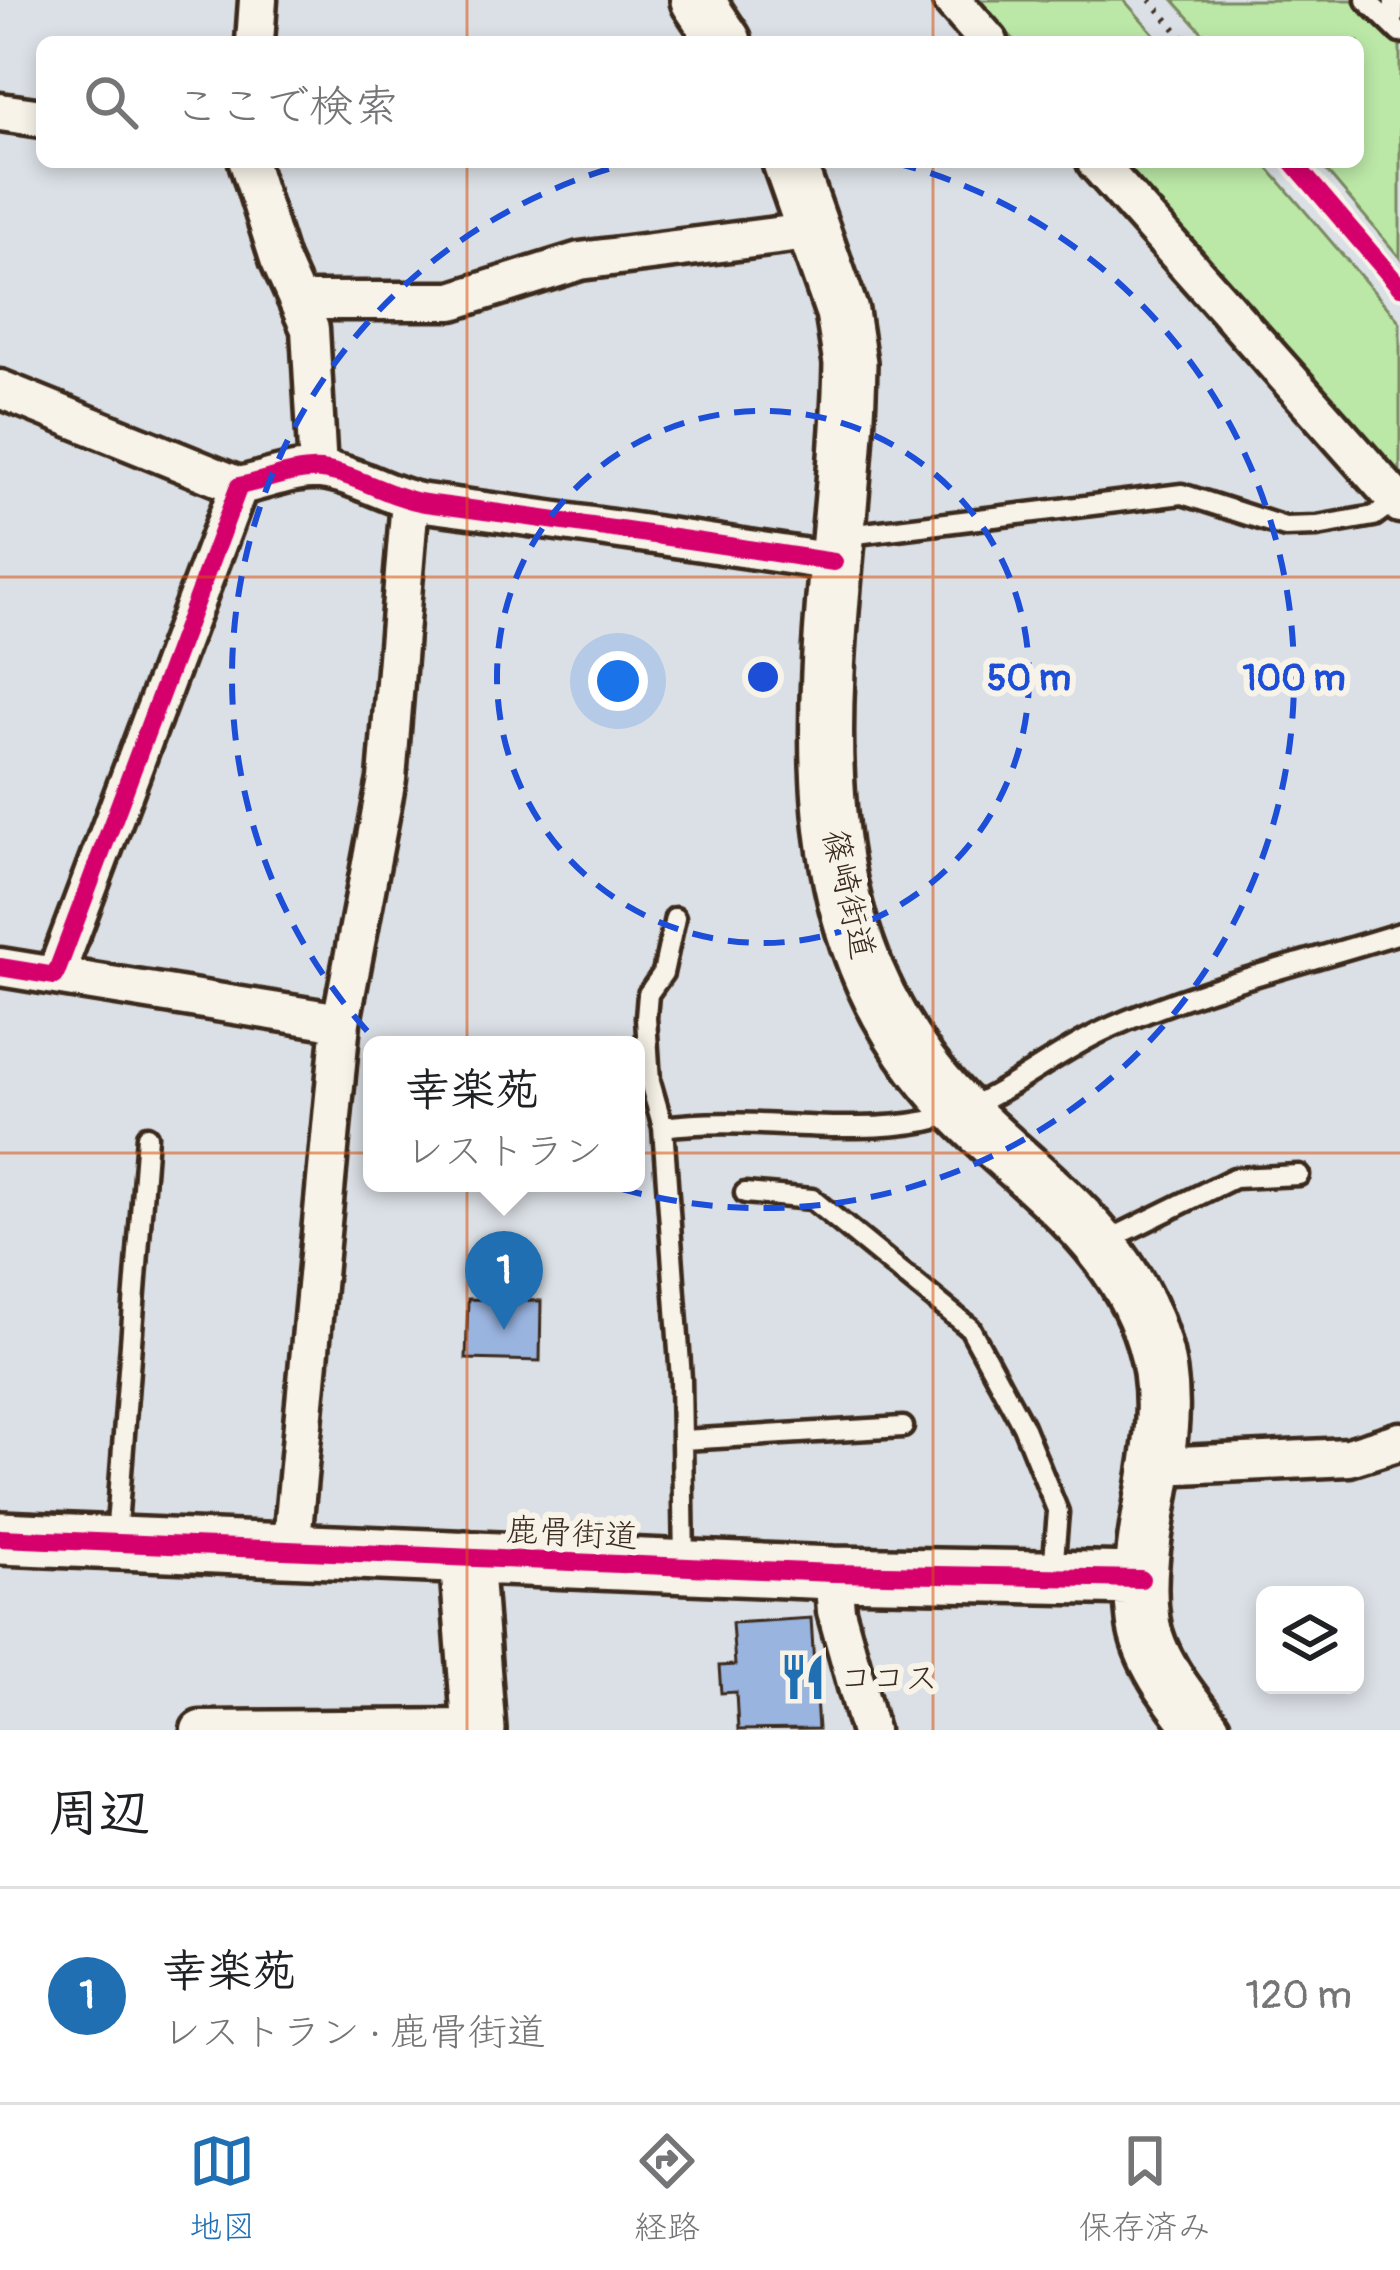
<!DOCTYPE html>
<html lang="ja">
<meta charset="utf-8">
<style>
:root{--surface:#fff;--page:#f6f6f6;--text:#202124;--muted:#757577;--line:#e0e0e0;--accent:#1f6fb2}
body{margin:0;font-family:Pangolin,"Klee One",sans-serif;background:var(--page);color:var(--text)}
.controls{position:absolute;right:36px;bottom:36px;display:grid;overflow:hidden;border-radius:18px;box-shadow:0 6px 18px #0003}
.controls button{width:108px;height:108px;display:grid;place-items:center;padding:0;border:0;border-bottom:3px solid var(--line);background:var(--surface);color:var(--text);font:60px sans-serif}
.you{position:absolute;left:618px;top:681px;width:42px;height:42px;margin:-30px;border:9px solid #fff;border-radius:50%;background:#1a73e8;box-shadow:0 0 0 18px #1a73e833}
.badge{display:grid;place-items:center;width:78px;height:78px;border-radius:50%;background:var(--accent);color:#fff;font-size:39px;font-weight:700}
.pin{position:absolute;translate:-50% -99px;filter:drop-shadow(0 3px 6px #0008)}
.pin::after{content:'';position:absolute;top:63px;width:42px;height:36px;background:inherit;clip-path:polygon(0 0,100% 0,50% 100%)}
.popup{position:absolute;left:363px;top:1036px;width:282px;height:156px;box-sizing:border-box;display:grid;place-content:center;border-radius:18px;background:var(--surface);filter:drop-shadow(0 3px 9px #0005);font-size:39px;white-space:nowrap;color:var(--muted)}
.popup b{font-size:45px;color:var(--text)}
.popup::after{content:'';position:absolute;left:50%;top:100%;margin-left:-24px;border:24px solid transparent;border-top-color:var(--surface)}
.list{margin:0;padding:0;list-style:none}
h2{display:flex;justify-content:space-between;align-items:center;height:156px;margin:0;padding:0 48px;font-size:51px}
h2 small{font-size:39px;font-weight:400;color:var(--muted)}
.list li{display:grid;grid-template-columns:78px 1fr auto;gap:36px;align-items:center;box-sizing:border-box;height:216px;padding:0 48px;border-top:3px solid var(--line)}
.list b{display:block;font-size:45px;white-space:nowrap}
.list p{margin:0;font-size:39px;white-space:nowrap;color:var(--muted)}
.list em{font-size:39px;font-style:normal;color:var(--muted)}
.icon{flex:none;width:66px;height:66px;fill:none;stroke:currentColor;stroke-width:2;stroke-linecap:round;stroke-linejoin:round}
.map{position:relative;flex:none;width:1400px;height:1730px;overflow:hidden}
.search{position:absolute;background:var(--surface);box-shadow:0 6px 18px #0003;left:36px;right:36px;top:36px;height:132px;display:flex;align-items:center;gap:30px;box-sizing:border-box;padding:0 42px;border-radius:18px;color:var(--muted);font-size:45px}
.sheet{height:372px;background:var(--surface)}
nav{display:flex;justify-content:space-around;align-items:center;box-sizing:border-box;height:168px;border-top:3px solid var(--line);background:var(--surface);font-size:33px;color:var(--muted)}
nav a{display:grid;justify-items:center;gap:6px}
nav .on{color:var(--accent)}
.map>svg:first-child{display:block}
</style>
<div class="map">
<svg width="1400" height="1730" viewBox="0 0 1400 1730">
<rect width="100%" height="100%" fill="#dbe0e6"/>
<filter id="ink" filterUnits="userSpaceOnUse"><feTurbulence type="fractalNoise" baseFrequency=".00833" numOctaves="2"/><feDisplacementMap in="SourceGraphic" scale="24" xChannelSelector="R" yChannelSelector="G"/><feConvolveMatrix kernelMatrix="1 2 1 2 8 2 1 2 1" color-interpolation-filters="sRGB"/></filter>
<g filter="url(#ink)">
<path fill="#bbe8a7" stroke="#7b8962" stroke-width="3" d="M 978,0 L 1124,0 L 1161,42 L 1016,42 Z
M 1173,0 L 1400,0 L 1400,258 L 1319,162 L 1358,162 L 1358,42 L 1211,42 Z
M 1122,162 L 1263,162 L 1400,322 L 1400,484 Z"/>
<path fill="#9ab4e0" stroke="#3b2a1e" stroke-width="3" d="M 468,1299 L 541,1301 L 540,1361 L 466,1359 Z
M 811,1618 L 818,1729 L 738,1730 L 736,1692 L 721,1693 L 719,1666 L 735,1665 L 732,1623 Z"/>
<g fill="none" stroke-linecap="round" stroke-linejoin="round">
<defs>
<path id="lane" d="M 1366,0 L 1400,33
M 1393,24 L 1394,0
M 840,536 L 1182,494 L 1285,527 L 1317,526 L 1374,516 L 1396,500
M 675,918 L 663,973 L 648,994 L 646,1018 L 650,1082 L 663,1127 L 681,1379 L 684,1562
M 663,1127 C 749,1115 841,1137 927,1121 C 991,1108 1046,1057 1105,1030 C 1199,987 1302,964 1400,933
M 745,1193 L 812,1199 L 970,1328 L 1023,1426 L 1058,1512 L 1053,1571
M 1102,1243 L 1234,1178 L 1299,1175
M 683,1440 L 903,1427
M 116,1538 L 147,1136"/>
<path id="street" d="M 952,0 L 989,42
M 255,42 L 258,0
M 0,112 L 42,118
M 248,162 L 279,259 L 310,329 L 318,470
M 1096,162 L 1400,504
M 299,301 L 452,301 L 580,261 L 816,231
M 0,389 L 239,486
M 0,967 L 55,976 L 239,486 C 264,481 296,468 321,470 C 357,474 390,498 425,503 C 562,521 697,541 834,562
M 55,976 L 341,1022
M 1160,1466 L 1349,1457 L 1400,1441
M 291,1551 L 341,1022 L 387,779 L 410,501
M 833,1573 L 836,1611 L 869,1730
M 200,1730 L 479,1728"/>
<path id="secondary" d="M 697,0 L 725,42
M 789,162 L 842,312 L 850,363 C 846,596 767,863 923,1067 C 997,1164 1115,1217 1153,1341 C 1183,1436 1130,1527 1143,1620 C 1148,1660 1180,1699 1204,1730
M 0,1538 L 833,1573 L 1141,1579
M 466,1557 L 479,1730"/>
</defs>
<use href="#lane" stroke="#3b2a1e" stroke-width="27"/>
<use href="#street" stroke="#3b2a1e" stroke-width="45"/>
<use href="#secondary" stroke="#3b2a1e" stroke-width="60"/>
<path stroke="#3b2a1e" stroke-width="6" stroke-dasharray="3 9" stroke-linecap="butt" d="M 1150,0 L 1187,42
M 1293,162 L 1400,287"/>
<use href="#lane" stroke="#f7f3e8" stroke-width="18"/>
<use href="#street" stroke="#f7f3e8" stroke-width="36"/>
<use href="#secondary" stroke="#f7f3e8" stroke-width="51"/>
<defs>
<path id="cycleway" d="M 1293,162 L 1400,287
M 0,967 L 55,976 L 239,486 C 264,481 296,468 321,470 C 357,474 390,498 425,503 C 562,521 697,541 834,562
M 0,1538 L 833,1573 L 1141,1579"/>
</defs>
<use href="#cycleway" stroke="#f7f3e8" stroke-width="26"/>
<use href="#cycleway" stroke="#d6006c" stroke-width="18"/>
</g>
</g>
<path fill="none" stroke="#d7540e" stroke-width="3" stroke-opacity="0.55" d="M 467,0 L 467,42M 933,0 L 933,42M 467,162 L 467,1730M 933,162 L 933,1730M 0,577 L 1400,577M 0,1153 L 1400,1153"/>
<g fill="none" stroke="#1d4ed8" stroke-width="6" stroke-dasharray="21 15">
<circle cx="763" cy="677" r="266"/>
<path d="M896 163A531 531 0 1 1 630 163"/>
</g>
<defs>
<symbol id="restaurant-bare" viewBox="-9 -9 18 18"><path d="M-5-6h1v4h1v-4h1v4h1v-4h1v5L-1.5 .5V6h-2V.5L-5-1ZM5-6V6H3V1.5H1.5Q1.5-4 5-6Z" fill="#1f6fb2" stroke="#f7f3e8" stroke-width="2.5" paint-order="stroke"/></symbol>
</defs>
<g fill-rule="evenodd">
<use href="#restaurant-bare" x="770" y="1644" width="66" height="66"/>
</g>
<g text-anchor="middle" stroke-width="12" stroke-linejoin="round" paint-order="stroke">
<g font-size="33" fill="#3b2a1e" stroke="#f7f3e8">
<text transform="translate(850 894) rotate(77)" y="12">篠崎街道</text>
<text transform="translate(572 1532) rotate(3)" y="12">鹿骨街道</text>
</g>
<g font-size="33" fill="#3b2a1e" stroke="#f7f3e8" text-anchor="start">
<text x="839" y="1689">ココス</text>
</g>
</g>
<circle cx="763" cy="677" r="18" fill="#1d4ed8" stroke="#f7f3e8" stroke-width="6"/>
<g font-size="36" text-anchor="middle" font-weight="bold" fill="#1d4ed8" stroke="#f7f3e8" stroke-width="12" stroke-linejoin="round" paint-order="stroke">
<text x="1029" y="690">50 m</text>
<text x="1294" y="690">100 m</text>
</g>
</svg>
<div class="controls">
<button><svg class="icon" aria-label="layers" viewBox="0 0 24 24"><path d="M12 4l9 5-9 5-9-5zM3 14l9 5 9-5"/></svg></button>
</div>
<div class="you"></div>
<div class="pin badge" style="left:504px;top:1330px">1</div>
<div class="popup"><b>幸楽苑</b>レストラン</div>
<div class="search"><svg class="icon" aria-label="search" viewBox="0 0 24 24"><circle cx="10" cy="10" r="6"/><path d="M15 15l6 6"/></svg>ここで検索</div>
</div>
<section class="sheet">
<h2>周辺<small></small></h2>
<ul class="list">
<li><span class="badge">1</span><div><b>幸楽苑</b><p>レストラン · 鹿骨街道</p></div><em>120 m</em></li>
</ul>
</section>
<nav>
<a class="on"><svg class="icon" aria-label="map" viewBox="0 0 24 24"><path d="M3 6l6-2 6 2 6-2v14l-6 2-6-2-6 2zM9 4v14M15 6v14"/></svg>地図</a>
<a><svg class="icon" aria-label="directions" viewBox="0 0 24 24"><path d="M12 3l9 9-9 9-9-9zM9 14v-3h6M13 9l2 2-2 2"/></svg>経路</a>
<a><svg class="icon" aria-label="saved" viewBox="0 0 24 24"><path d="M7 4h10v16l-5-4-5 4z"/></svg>保存済み</a>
</nav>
